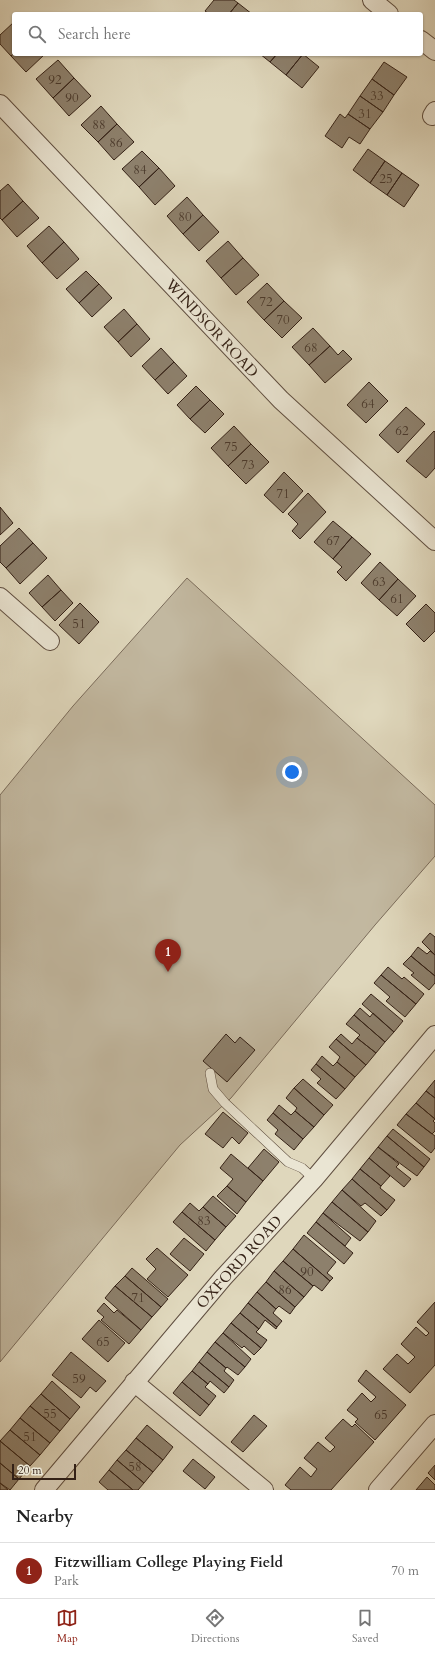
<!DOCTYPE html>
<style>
:root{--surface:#fff;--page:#f6f6f6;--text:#222;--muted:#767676;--line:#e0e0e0;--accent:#8f2418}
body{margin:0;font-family:Cardo,serif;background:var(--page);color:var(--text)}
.scale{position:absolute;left:12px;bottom:10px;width:64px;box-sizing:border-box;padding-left:4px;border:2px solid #342116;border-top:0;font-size:11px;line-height:14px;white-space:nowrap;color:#342116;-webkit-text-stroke:3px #eae5d3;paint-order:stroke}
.you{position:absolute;left:292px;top:772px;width:14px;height:14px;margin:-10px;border:3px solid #fff;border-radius:50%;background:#1a73e8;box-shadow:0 0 0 6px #1a73e833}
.badge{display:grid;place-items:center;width:26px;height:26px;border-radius:50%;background:var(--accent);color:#fff;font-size:13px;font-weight:700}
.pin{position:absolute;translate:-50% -33px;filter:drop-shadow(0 1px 2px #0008)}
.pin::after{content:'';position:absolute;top:21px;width:14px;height:12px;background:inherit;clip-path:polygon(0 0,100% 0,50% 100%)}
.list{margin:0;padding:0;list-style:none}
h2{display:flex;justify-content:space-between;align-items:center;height:52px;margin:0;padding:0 16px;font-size:17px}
h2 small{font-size:13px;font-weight:400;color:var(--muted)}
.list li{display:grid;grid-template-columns:26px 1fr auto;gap:12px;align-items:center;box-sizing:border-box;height:56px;padding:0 16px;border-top:1px solid var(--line)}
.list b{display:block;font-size:15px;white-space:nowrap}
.list p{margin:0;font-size:13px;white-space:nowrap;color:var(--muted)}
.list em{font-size:13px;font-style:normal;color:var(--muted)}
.icon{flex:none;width:22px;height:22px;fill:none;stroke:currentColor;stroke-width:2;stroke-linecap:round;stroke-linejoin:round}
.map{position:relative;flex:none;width:435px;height:1490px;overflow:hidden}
.search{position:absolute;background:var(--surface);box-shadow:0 1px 3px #0004;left:12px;right:12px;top:12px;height:44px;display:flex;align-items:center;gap:10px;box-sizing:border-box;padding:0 14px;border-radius:4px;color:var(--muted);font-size:15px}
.sheet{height:108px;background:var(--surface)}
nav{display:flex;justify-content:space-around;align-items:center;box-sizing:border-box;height:56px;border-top:1px solid var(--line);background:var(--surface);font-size:11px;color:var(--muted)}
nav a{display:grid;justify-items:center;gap:2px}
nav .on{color:var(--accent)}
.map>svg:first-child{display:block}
</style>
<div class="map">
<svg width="435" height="1490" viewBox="0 0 435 1490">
<rect width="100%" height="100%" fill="#dfd7bc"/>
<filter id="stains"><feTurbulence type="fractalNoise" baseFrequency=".005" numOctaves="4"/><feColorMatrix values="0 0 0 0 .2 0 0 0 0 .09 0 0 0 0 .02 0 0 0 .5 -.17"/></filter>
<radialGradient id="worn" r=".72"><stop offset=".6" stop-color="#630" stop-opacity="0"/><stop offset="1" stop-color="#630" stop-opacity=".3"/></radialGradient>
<path fill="#c2b8a0" stroke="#7b6c5b" d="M 187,578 L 435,805 L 435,856 L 375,925 L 231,1098 L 180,1145 L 0,1362 L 0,795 L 73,706 Z"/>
<path fill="#8d806c" stroke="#342116" d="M 214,0 L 234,0 L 238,3 L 229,14 L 209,14 L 205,11 Z
M 238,3 L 252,14 L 229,14 Z
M 14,22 L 14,53 L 11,56 L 0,44 L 0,35 Z
M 14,53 L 14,54 L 45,54 L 26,72 L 11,56 Z
M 260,54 L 277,54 L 270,62 Z
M 277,54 L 303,54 L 286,75 L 270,62 Z
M 303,54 L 319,67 L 302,88 L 286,75 Z
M 58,60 L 74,78 L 53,98 L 36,79 Z
M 384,62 L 407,77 L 394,95 L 372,79 Z
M 74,78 L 91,96 L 69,116 L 53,98 Z
M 372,79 L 394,95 L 383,112 L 360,96 Z
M 360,96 L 383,112 L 370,129 L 348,114 Z
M 101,106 L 117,124 L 98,142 L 81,125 Z
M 340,114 L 345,118 L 348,114 L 370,129 L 360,144 L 349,137 L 342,148 L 325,136 Z
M 117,124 L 134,142 L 114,160 L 98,142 Z
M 368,149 L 385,161 L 370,183 L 353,170 Z
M 142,151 L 159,168 L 139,187 L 122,169 Z
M 385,161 L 402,173 L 387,195 L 370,183 Z
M 159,168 L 175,186 L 155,205 L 139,187 Z
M 402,173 L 419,185 L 404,207 L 387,195 Z
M 8,184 L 23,201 L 2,220 L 0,218 L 0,191 Z
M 187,197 L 203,215 L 183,234 L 167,216 Z
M 23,201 L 39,218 L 17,237 L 2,220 Z
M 203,215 L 219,232 L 199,251 L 183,234 Z
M 49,226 L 64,242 L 42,263 L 27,246 Z
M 228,241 L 243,258 L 221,278 L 206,261 Z
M 64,242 L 79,259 L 57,279 L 42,263 Z
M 243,258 L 259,275 L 236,295 L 221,278 Z
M 86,271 L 99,284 L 79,303 L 66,289 Z
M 267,283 L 284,301 L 264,320 L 247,302 Z
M 99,284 L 112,298 L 92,317 L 79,303 Z
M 284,301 L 302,318 L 282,338 L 264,320 Z
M 124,309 L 137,324 L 118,342 L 104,327 Z
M 137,324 L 150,339 L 131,357 L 118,342 Z
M 313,328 L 330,346 L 309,365 L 292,347 Z
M 330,346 L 338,355 L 343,350 L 352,359 L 325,383 L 309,365 Z
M 161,348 L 174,362 L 155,380 L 142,366 Z
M 174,362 L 187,376 L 168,394 L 155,380 Z
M 369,382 L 388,401 L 366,423 L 347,405 Z
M 196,386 L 210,400 L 190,419 L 177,405 Z
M 210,400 L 224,414 L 205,433 L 190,419 Z
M 406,407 L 425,424 L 398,453 L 379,435 Z
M 234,426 L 251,444 L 228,466 L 211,448 Z
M 434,431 L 435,432 L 435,468 L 426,478 L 406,461 Z
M 251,444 L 269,462 L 246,484 L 228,466 Z
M 284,472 L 303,491 L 283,513 L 264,495 Z
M 308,493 L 326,512 L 300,539 L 292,531 L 298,524 L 288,514 Z
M 0,507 L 13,523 L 0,535 Z
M 333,521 L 352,537 L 333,559 L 314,542 Z
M 19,528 L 33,543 L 6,568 L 0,562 L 0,546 Z
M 352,537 L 371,554 L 346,581 L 337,572 L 342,567 L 333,559 Z
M 33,543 L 47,558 L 20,584 L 6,568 Z
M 380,562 L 398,579 L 379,600 L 361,583 Z
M 48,575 L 61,590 L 42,607 L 29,593 Z
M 398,579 L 416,596 L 397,616 L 379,600 Z
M 61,590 L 73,603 L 55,621 L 42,607 Z
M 80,603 L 99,622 L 79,644 L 59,625 Z
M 426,604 L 435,613 L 435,631 L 424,642 L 406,624 Z
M 430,933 L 435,937 L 435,955 L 422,942 Z
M 418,947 L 427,954 L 430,951 L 435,955 L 435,976 L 411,956 Z
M 411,956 L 435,976 L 435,983 L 429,990 L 411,975 L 414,973 L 403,964 Z
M 388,967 L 402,979 L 404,977 L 424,994 L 416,1004 L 381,975 Z
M 381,975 L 416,1004 L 405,1017 L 386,1001 L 390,997 L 374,983 Z
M 371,994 L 403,1021 L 394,1032 L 362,1004 Z
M 360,1008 L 370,1017 L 373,1013 L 394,1032 L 385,1042 L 354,1015 Z
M 354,1015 L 385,1042 L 376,1053 L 357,1038 L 360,1035 L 346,1024 Z
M 226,1034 L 235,1043 L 240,1037 L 255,1050 L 227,1082 L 203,1061 Z
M 341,1034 L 352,1044 L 357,1038 L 376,1053 L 366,1065 L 336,1039 Z
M 336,1039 L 366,1065 L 355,1077 L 337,1062 L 340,1057 L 329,1047 Z
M 322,1056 L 333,1066 L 337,1062 L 355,1077 L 345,1089 L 316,1064 Z
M 316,1064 L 345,1089 L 336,1099 L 317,1083 L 321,1079 L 311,1070 Z
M 303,1079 L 333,1105 L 324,1115 L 294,1088 Z
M 435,1080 L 435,1098 L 426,1091 Z
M 294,1088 L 324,1115 L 314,1127 L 295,1111 L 297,1108 L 286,1098 Z
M 426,1091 L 435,1098 L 435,1119 L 416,1103 Z
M 416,1103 L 435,1119 L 433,1121 L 435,1123 L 435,1131 L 432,1134 L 406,1114 Z
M 279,1105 L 291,1115 L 295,1111 L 314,1127 L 303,1139 L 273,1113 Z
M 223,1112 L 248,1133 L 239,1144 L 232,1137 L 223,1148 L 205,1134 Z
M 273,1113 L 303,1139 L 294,1150 L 275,1134 L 278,1130 L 267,1120 Z
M 406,1114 L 435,1136 L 435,1148 L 431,1153 L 397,1125 Z
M 393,1129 L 430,1159 L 424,1167 L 387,1136 Z
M 387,1136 L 424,1167 L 417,1176 L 378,1147 Z
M 378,1147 L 399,1164 L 396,1167 L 411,1179 L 404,1187 L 369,1158 Z
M 264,1149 L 279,1162 L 263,1181 L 248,1168 Z
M 231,1154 L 263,1181 L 246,1202 L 227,1186 L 233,1179 L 220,1168 Z
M 369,1158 L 390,1176 L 381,1186 L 360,1169 Z
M 360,1169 L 381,1186 L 380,1188 L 395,1200 L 387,1210 L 352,1179 Z
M 352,1179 L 387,1210 L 381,1216 L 365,1203 L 361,1206 L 342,1190 Z
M 227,1186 L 246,1202 L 237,1214 L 217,1196 Z
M 342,1190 L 376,1221 L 368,1232 L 332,1202 Z
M 213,1196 L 236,1216 L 226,1227 L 203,1207 Z
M 332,1202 L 368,1232 L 360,1241 L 323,1213 Z
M 190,1203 L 199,1211 L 203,1207 L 226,1227 L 215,1240 L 182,1212 Z
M 182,1212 L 215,1240 L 206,1251 L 173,1222 Z
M 323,1213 L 351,1238 L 345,1246 L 316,1222 Z
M 316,1222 L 353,1253 L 344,1264 L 307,1233 Z
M 304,1235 L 336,1262 L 327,1273 L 333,1278 L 330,1281 L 293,1249 Z
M 184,1238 L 204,1254 L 190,1271 L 170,1254 Z
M 157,1248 L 188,1275 L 168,1297 L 147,1279 L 156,1269 L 146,1259 Z
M 293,1249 L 330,1281 L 322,1291 L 314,1285 L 313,1286 L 283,1261 Z
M 283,1261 L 313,1286 L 304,1297 L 274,1271 Z
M 132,1268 L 168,1299 L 161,1307 L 125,1276 Z
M 274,1271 L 304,1297 L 295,1307 L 266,1282 Z
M 125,1276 L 161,1307 L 152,1317 L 115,1286 Z
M 266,1282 L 295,1307 L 290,1314 L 279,1306 L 276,1309 L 257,1292 Z
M 115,1286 L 152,1317 L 141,1330 L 105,1298 Z
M 257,1292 L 276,1309 L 273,1313 L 282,1321 L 277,1327 L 248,1303 Z
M 435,1302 L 435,1365 L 410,1393 L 383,1369 L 397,1354 L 408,1364 L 415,1357 L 401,1344 L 416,1327 L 426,1336 L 429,1333 L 417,1322 Z
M 104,1303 L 114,1313 L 117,1310 L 141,1330 L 129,1344 L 101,1320 L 104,1317 L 97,1311 Z
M 248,1303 L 277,1327 L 276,1329 L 265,1320 L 259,1329 L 240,1313 Z
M 240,1313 L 259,1329 L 256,1332 L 267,1340 L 261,1348 L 231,1323 Z
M 99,1320 L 125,1343 L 108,1362 L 82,1339 Z
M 231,1323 L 261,1348 L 254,1355 L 244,1346 L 242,1348 L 223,1333 Z
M 223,1333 L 251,1359 L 245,1367 L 215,1342 Z
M 215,1342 L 245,1367 L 238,1375 L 227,1367 L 226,1368 L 207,1352 Z
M 71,1352 L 106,1381 L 96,1392 L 90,1387 L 81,1398 L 52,1375 Z
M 207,1352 L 226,1368 L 224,1371 L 234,1380 L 229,1387 L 199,1362 Z
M 199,1362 L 229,1387 L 224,1393 L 210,1381 L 208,1384 L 192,1371 Z
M 366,1370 L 406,1405 L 375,1440 L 355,1422 L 358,1419 L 347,1410 L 362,1393 L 371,1402 L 376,1397 L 358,1381 Z
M 192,1371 L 208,1384 L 205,1387 L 216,1396 L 209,1405 L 182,1382 Z
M 52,1381 L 80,1407 L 70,1419 L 41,1394 Z
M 182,1382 L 209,1405 L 200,1416 L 173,1393 Z
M 41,1394 L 70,1419 L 60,1431 L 30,1406 Z
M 30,1406 L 60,1431 L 50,1443 L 20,1418 Z
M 254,1415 L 267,1426 L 243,1452 L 231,1442 Z
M 20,1418 L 50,1443 L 40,1455 L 10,1430 Z
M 343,1419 L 352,1427 L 355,1424 L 374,1442 L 331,1490 L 291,1490 L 285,1485 L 300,1467 L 311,1477 L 317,1469 L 304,1458 L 318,1442 L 330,1452 L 335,1447 L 325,1438 Z
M 147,1425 L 173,1447 L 163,1460 L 136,1438 Z
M 10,1430 L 40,1455 L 30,1466 L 0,1441 Z
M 136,1438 L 163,1460 L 153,1472 L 126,1450 Z
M 0,1441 L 30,1466 L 19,1479 L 0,1463 Z
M 126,1450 L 153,1472 L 144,1483 L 117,1460 Z
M 193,1459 L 215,1477 L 205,1489 L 183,1471 Z
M 117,1460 L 144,1483 L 138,1490 L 133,1490 L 109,1470 Z
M 0,1463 L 19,1479 L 10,1490 L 0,1483 Z
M 435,1465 L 435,1480 L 428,1473 Z
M 109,1470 L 133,1490 L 108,1490 L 99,1482 Z
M 427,1477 L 435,1485 L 435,1490 L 416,1490 Z
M 0,1483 L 8,1490 L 0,1490 Z"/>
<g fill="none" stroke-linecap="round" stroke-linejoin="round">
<defs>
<path id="lane" d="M 210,1073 L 213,1089 L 225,1103 L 288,1162 L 302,1168 L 314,1179"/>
<path id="street" d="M 372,0 L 389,14
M 421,40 L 435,51
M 0,104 L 281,400 L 435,541
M 432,116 L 435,111
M 0,597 L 50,641
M 134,1382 L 264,1490
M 44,1490 L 223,1278 L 314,1179 L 435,1035
M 378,1490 L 435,1424"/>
</defs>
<use href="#lane" stroke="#5f4e40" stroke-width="10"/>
<use href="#street" stroke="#5f4e40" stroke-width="20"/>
<use href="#lane" stroke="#eae5d3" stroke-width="9"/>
<use href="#street" stroke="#eae5d3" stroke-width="18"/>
</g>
<g text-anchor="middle" stroke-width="3" stroke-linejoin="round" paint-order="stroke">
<g font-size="13" fill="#4a392c">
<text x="55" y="84">92</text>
<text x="377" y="100">33</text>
<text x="72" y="102">90</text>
<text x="365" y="118">31</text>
<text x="99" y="129">88</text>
<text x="116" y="147">86</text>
<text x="140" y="174">84</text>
<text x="386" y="183">25</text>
<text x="185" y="221">80</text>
<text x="266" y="306">72</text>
<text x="283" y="324">70</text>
<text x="311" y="352">68</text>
<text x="368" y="408">64</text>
<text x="402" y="435">62</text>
<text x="231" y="451">75</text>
<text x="248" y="469">73</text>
<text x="283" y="498">71</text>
<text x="333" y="545">67</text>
<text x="379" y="586">63</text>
<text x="397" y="603">61</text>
<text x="79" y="628">51</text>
<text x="204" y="1225">83</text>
<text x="307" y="1276">90</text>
<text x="285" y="1294">86</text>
<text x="138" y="1302">71</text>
<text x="103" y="1346">65</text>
<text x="79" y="1383">59</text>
<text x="50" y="1418">55</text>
<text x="381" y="1419">65</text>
<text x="30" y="1441">51</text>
<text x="135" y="1471">58</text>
</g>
<g font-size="15" fill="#342116" stroke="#eae5d3">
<text transform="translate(212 328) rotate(47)" y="5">WINDSOR ROAD</text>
<text transform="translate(239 1262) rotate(-48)" y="5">OXFORD ROAD</text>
</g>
</g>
<rect width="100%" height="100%" filter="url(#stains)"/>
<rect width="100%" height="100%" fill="url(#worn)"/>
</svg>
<div class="scale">20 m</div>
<div class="you"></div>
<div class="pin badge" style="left:168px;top:972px">1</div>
<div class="search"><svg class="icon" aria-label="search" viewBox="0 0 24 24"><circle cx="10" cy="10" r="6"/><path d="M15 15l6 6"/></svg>Search here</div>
</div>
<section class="sheet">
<h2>Nearby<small></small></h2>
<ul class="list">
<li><span class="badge">1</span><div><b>Fitzwilliam College Playing Field</b><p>Park</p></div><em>70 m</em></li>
</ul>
</section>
<nav>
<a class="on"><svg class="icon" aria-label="map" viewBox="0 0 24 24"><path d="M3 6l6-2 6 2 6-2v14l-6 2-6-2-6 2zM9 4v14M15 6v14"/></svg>Map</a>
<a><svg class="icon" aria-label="directions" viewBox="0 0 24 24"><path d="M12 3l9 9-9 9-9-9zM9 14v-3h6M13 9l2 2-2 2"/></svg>Directions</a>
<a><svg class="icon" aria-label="saved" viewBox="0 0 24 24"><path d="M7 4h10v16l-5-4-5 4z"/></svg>Saved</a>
</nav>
